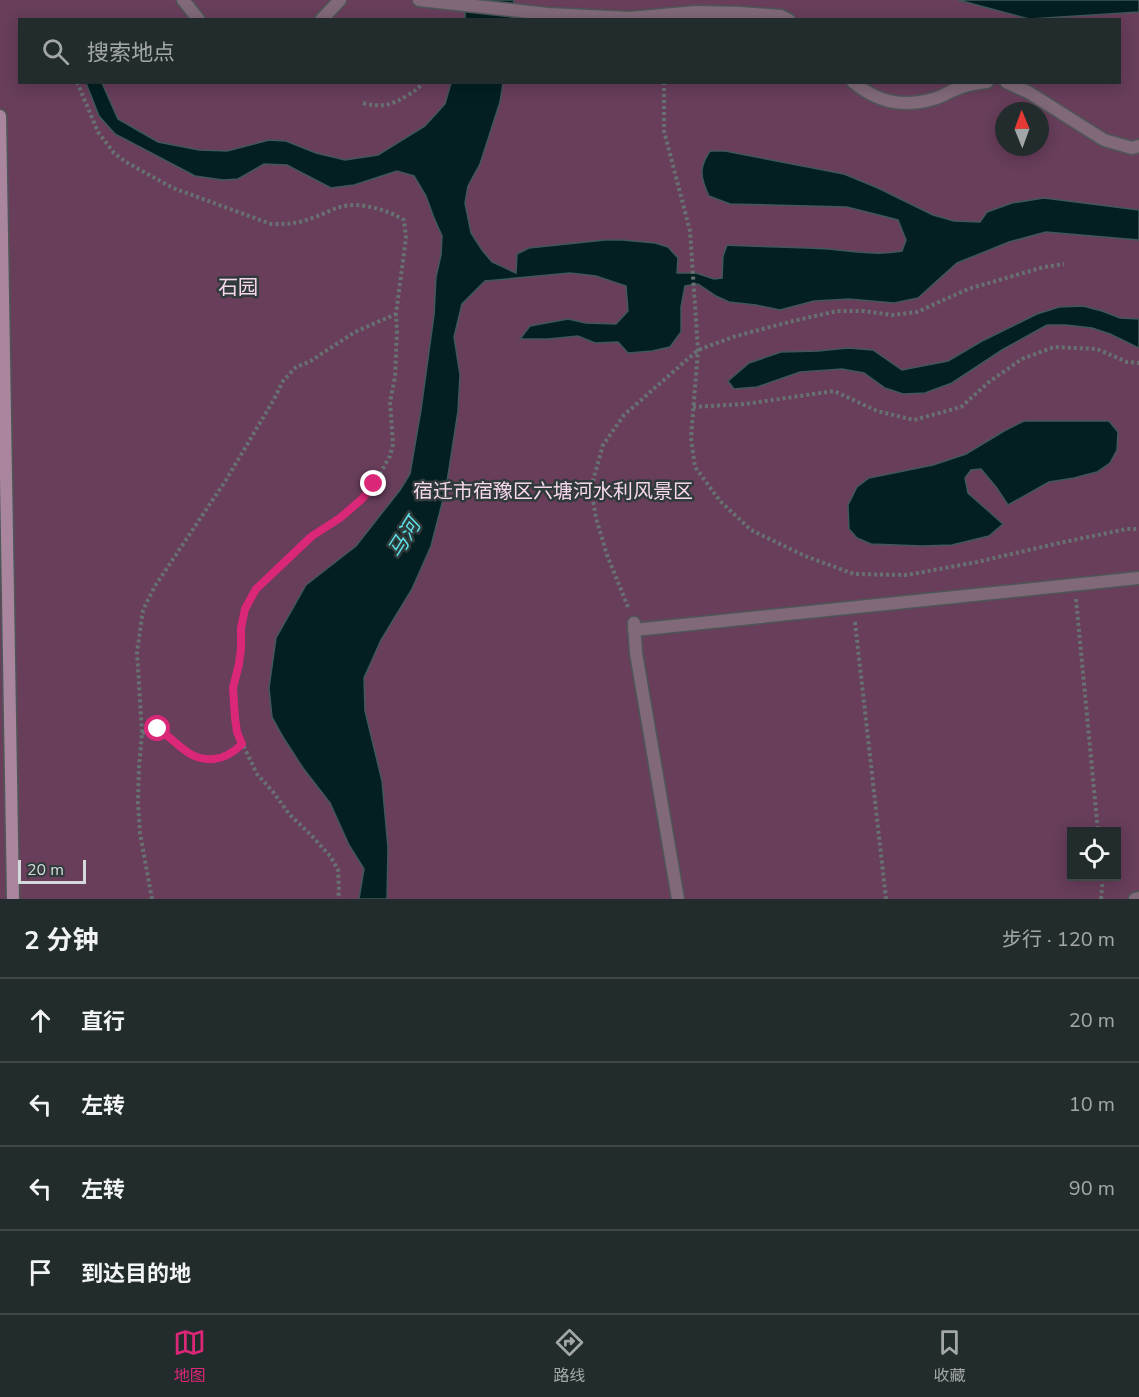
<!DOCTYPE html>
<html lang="zh">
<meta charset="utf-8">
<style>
:root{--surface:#232c2c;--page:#2f3838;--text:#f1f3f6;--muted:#a3a7a9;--line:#404848;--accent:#db2777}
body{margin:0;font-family:"Nunito Sans","Noto Sans SC",sans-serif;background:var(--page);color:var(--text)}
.controls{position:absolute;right:18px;bottom:18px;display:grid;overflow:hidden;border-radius:0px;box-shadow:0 3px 15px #0003}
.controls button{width:54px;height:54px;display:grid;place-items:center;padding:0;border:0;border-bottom:2px solid var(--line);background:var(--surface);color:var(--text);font:30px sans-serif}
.compass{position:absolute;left:995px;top:102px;width:54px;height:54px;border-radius:50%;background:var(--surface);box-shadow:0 3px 15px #0003;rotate:359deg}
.scale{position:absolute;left:18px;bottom:15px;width:68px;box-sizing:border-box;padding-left:6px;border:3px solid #d4dadb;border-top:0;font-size:16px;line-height:21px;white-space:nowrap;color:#d4dadb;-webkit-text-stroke:4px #2f3a3a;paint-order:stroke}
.stop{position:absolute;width:18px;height:18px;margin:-14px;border:4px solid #db2777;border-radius:50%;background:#fff}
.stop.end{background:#db2777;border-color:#fff;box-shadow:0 2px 6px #0008}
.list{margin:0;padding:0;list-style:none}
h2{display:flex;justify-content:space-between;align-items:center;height:78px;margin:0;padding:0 24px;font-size:26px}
h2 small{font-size:20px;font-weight:400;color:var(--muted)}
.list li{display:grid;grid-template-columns:39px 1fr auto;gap:18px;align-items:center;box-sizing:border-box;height:84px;padding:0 24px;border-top:2px solid var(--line)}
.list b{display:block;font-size:22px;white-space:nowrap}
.list em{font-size:20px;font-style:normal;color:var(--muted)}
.icon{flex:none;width:33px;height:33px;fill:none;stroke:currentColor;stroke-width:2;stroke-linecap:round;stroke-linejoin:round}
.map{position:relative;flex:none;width:1139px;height:899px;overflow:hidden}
.search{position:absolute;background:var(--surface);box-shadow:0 3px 15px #0003;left:18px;right:18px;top:18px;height:66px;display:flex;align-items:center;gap:15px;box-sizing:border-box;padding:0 21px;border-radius:0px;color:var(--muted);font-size:22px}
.sheet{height:414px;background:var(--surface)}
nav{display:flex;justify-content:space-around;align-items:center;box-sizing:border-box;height:84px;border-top:2px solid var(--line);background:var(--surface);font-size:16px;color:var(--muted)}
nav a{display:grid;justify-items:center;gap:3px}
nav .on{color:var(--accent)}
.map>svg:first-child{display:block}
</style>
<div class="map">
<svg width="1139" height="899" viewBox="0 0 1139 899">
<rect width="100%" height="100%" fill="#2f3a3a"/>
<path fill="#683e5b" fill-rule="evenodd" d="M 0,0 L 1139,0 L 1139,899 L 0,899 ZM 20,20 L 1120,20 L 1120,82 L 20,82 ZM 1004,111 L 1040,111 L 1040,147 L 1004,147 ZM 1072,832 L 1116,832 L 1116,876 L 1072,876 Z"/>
<path fill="#031f21" stroke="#425759" stroke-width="1.5" d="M 465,0 L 514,0 L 511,19 L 465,20 Z
M 958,0 L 1139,0 L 1139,12 L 1029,19 Z
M 86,83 L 102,83 L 118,119 L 158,142 L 199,150 L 227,151 L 269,140 L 286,141 L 316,153 L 345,160 L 378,155 L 425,126 L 445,104 L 451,83 L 503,83 L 500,102 L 480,164 L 468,186 L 465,203 L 471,233 L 482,250 L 492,262 L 516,273 L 517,254 L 529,248 L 605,240 L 622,240 L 655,243 L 668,247 L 678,258 L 677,273 L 696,273 L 714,279 L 722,278 L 723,256 L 727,245 C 761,247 795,247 828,249 C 853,251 877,256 902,251 L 906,240 L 898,220 L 847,207 L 730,204 L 709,196 C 701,179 698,168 710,151 L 725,151 L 844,174 L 878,188 L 933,215 L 954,221 L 980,222 L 987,212 L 1012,203 L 1044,198 L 1139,210 L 1139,240 L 1046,232 L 1009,242 L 957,263 L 918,298 L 894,303 L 849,299 L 814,301 L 780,310 L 756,305 L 729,302 L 716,296 L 698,284 L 685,286 L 681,307 L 681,332 L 670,347 L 652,351 L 628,353 L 618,342 L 595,343 L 578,336 L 548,339 L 520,339 L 530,326 L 568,319 L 586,323 L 616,324 L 628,311 L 626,286 L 596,276 L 570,273 L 485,281 L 462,304 L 454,337 L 460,375 L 458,411 L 446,488 L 431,546 L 412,589 L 381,640 L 364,678 L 365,711 L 382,781 L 388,848 L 387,899 L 359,899 L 364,869 L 349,845 L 330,803 L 303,768 L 283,737 L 272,717 L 269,688 L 276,638 L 306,585 L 356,546 L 400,490 L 410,474 L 421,410 L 434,315 L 436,277 L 441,255 L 442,236 L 434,218 L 426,196 L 414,176 L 397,171 L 354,185 L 331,188 L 287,165 L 264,164 L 238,179 L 223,180 L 195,176 L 115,134 L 99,116 Z
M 1083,306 L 1102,311 L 1120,318 L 1139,319 L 1139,348 L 1110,334 L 1092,328 L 1066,325 L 1047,325 L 1002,350 L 952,383 L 925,393 L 903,394 L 885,388 L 864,373 L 842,369 L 800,372 L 757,387 L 734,389 L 728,381 L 749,363 L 781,352 L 818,351 L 848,348 L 873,350 L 902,370 L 948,361 L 982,341 L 1037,314 L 1059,307 Z
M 1024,421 L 1109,421 L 1118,432 L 1117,450 L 1110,463 L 1097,472 L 1074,478 L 1049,482 L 1008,505 L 996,487 L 981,469 L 971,470 L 965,478 L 968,493 L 1003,524 L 989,536 L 952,545 L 922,546 L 871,544 L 857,538 L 849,529 L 848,505 L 857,487 L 869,478 L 933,465 L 966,454 L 1004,431 Z"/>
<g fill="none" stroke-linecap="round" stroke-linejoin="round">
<defs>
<path id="service" d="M 634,623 L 636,653 L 678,899
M 634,630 L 1139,578"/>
<path id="minor" d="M 183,0 L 199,20
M 419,0 L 548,14 L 630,18 L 696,12 L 740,13 L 781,16 L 789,20
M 321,20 L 340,0
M 853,82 C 877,102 902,108 933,99 C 942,97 950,91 959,88 C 967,85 978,83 987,82
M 1006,82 L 1028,92 L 1104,140 L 1132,148 L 1139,146
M 1135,899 L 1139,898"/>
<path id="secondary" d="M 0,116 L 13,899"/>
</defs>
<use href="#service" stroke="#4d5757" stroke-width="15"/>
<use href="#minor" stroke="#4d5757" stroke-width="15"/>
<use href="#secondary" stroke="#4d5757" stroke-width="15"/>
<path stroke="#687172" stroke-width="4" stroke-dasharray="3 3" stroke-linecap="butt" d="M 77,82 L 98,132 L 114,153 L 126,162 L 173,188 L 271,224 C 285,224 297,224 309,219 C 320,216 330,210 340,207 C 359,201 388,210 404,220 L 406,238 L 396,314 L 397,331 L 395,377 L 390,402 L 393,444 L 390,456 L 374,484 L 362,499 L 340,518 L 312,536 L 256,589 L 245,609 L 241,629 L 241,648 L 239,664 L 233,688 L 235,718 L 237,732 L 246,751 L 257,774 L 274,793 L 289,814 L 311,835 L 331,857 L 338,870 L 339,891 L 338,899
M 664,82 L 664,131 L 690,231 L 698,350 L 691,438 L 695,467 L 720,501 L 751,530 L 805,556 L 854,574 L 907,575 L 977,562 L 1059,543 L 1127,529 L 1139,529
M 363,103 C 382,108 392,105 408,95 C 414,91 419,89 423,82
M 693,407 L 745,404 L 834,391 L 877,411 L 914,420 L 961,407 L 989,382 L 1022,359 L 1054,347 L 1097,349 L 1127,362 L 1139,363
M 1076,599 L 1098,832
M 628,607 L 607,555 L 596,518 L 591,488 L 603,445 L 624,415 L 698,350 L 736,336 L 793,321 L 837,311 L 864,311 L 892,315 L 917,312 L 968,289 L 1044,267 L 1064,264
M 855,622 L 886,899
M 142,733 L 158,729 C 179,742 187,761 214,759 C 226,758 234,752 242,744
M 152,899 L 140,833 L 138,803 L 139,767 L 142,733 L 137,652 L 143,610 L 155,586 L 226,480 L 273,401 L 283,381 L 296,367 L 309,362 L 355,332 L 396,314
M 1101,899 L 1103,876"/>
<use href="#service" stroke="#816979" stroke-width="12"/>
<use href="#minor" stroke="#816979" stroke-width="12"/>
<use href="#secondary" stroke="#aa859e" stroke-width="12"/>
</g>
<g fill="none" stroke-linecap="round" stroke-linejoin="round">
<path stroke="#db2777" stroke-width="8" d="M 158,729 C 179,742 187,761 214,759 C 226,758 234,752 242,744 L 237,732 L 235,718 L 233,688 L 239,664 L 241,648 L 241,628 L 245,609 L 256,589 L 312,536 L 340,518 L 362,499 L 374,484"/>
</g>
<g text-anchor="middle" stroke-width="5" stroke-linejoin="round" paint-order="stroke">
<g font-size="20" fill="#f7d7ec" stroke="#2f3a3a">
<text x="238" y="294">石园</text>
<text x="553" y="498">宿迁市宿豫区六塘河水利风景区</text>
</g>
<g font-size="21" font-style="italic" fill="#5ddfe8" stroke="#2f3a3a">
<text transform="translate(404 538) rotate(-58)" y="7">马河</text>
</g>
</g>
</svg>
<div class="controls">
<button><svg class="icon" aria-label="locate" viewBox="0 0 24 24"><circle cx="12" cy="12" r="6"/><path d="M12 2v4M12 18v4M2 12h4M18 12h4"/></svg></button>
</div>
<svg class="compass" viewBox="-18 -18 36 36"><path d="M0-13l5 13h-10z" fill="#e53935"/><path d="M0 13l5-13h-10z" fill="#a3a7a9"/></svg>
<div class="scale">20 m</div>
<div class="stop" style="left:158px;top:729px"></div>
<div class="stop end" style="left:374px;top:484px"></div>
<div class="search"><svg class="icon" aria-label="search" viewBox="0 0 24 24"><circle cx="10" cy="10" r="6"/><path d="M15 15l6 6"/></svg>搜索地点</div>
</div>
<section class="sheet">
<h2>2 分钟<small>步行 · 120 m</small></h2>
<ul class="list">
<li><svg class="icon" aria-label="ahead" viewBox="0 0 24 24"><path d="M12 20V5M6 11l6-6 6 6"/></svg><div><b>直行</b></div><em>20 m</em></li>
<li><svg class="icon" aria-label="left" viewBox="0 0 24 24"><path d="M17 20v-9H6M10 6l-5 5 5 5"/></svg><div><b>左转</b></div><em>10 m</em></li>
<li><svg class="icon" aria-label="left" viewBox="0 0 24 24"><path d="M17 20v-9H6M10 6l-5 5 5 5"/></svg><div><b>左转</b></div><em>90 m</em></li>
<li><svg class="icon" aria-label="arrive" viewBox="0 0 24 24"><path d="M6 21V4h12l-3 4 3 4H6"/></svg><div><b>到达目的地</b></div></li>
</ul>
</section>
<nav>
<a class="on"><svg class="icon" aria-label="map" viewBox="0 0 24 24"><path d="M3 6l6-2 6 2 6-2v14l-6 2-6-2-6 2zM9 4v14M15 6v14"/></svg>地图</a>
<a><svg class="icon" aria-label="directions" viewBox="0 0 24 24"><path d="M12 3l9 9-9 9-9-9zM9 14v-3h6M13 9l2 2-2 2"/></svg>路线</a>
<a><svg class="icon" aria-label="saved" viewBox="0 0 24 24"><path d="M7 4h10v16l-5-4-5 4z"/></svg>收藏</a>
</nav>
